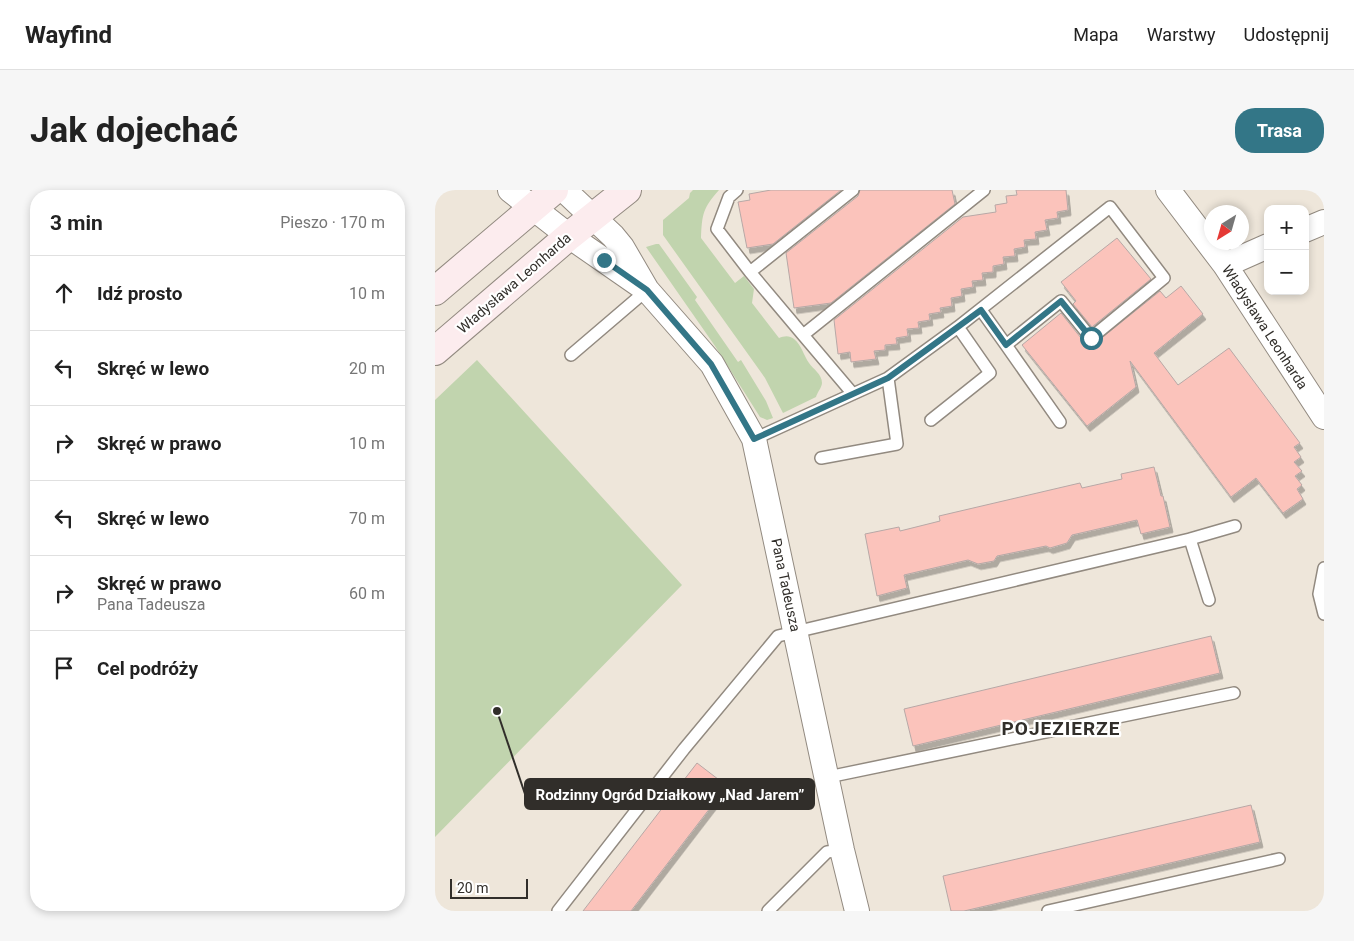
<!DOCTYPE html>
<html lang="pl">
<meta charset="utf-8">
<style>
:root{--surface:#fff;--page:#f6f6f6;--text:#222;--muted:#767676;--line:#e0e0e0;--accent:#337687}
body{margin:0;font-family:Roboto,sans-serif;background:var(--page);color:var(--text)}
.controls{position:absolute;right:15px;top:15px;display:grid;overflow:hidden;border-radius:10px;box-shadow:0 2px 8px #0003}
.controls button{width:45px;height:45px;display:grid;place-items:center;padding:0;border:0;border-bottom:1px solid var(--line);background:var(--surface);color:var(--text);font:25px sans-serif}
.compass{position:absolute;left:769px;top:15px;width:45px;height:45px;border-radius:50%;background:var(--surface);box-shadow:0 2px 8px #0003;rotate:217deg}
.scale{position:absolute;left:15px;bottom:12px;width:78px;box-sizing:border-box;padding-left:5px;border:2px solid #312e2a;border-top:0;font-size:14px;line-height:18px;white-space:nowrap;color:#312e2a;-webkit-text-stroke:4px #fff;paint-order:stroke}
.stop{position:absolute;width:15px;height:15px;margin:-11px;border:4px solid #337687;border-radius:50%;background:#fff}
.stop.end{background:#337687;border-color:#fff;box-shadow:0 1px 5px #0008}
.list{margin:0;padding:0;list-style:none}
h2{display:flex;justify-content:space-between;align-items:center;height:65px;margin:0;padding:0 20px;font-size:21px}
h2 small{font-size:16px;font-weight:400;color:var(--muted)}
.list li{display:grid;grid-template-columns:32px 1fr auto;gap:15px;align-items:center;box-sizing:border-box;height:75px;padding:0 20px;border-top:1px solid var(--line)}
.list b{display:block;font-size:19px;white-space:nowrap}
.list p{margin:0;font-size:16px;white-space:nowrap;color:var(--muted)}
.list em{font-size:16px;font-style:normal;color:var(--muted)}
.icon{flex:none;width:28px;height:28px;fill:none;stroke:currentColor;stroke-width:2;stroke-linecap:round;stroke-linejoin:round}
.map{position:relative;flex:none;width:889px;height:721px;overflow:hidden;border-radius:20px}
header{display:flex;align-items:center;gap:30px;box-sizing:border-box;height:70px;padding:0 25px;background:var(--surface);border-bottom:1px solid var(--line)}
header strong{font-size:24px}
nav{display:flex;gap:28px;margin-inline-start:auto;font-size:18px}
.intro{display:flex;align-items:center;justify-content:space-between;box-sizing:border-box;height:120px;padding:0 30px}
h1{margin:0;font-size:35px}
.button{padding:12px 22px;border-radius:20px;background:var(--accent);color:#fff;font-size:18px;font-weight:700}
main{display:flex;gap:30px;padding:0 30px}
aside{flex:1;background:var(--surface);border-radius:20px;box-shadow:0 2px 8px #0003}
.map>svg:first-child{display:block}
</style>
<header>
<strong>Wayfind</strong>
<nav><a>Mapa</a><a>Warstwy</a><a>Udostępnij</a></nav>
</header>
<div class="intro"><h1>Jak dojechać</h1><a class="button">Trasa</a></div>
<main>
<aside>
<h2>3 min<small>Pieszo · 170 m</small></h2>
<ul class="list">
<li><svg class="icon" aria-label="ahead" viewBox="0 0 24 24"><path d="M12 20V5M6 11l6-6 6 6"/></svg><div><b>Idź prosto</b></div><em>10 m</em></li>
<li><svg class="icon" aria-label="left" viewBox="0 0 24 24"><path d="M17 20v-9H6M10 6l-5 5 5 5"/></svg><div><b>Skręć w lewo</b></div><em>20 m</em></li>
<li><svg class="icon" aria-label="right" viewBox="0 0 24 24"><path d="M7 20v-9h11M14 6l5 5-5 5"/></svg><div><b>Skręć w prawo</b></div><em>10 m</em></li>
<li><svg class="icon" aria-label="left" viewBox="0 0 24 24"><path d="M17 20v-9H6M10 6l-5 5 5 5"/></svg><div><b>Skręć w lewo</b></div><em>70 m</em></li>
<li><svg class="icon" aria-label="right" viewBox="0 0 24 24"><path d="M7 20v-9h11M14 6l5 5-5 5"/></svg><div><b>Skręć w prawo</b><p>Pana Tadeusza</p></div><em>60 m</em></li>
<li><svg class="icon" aria-label="arrive" viewBox="0 0 24 24"><path d="M6 21V4h12l-3 4 3 4H6"/></svg><div><b>Cel podróży</b></div></li>
</ul>
</aside>
<div class="map">
<svg width="889" height="721" viewBox="0 0 889 721">
<defs>
<filter id="shadow"><feDropShadow dx="3" dy="5.5" stdDeviation="0" flood-color="#0004"/></filter>
</defs>
<rect width="100%" height="100%" fill="#eee6da"/>
<path fill="#c1d4ae" d="M 258,0 L 284,0 C 268,18 267,24 266,48 L 300,93 L 309,86 L 319,99 L 317,113 L 344,148 C 349,146 354,145 359,149 C 366,154 369,166 374,173 C 378,179 387,184 387,193 C 387,197 382,203 381,207 L 348,223 L 330,188 L 228,45 L 228,30 L 254,8 L 255,3 Z
M 221,54 L 224,54 L 262,107 L 260,110 L 303,172 L 306,170 L 331,211 L 338,228 L 332,230 L 325,227 L 280,156 L 211,57 Z
M 42,170 L 247,395 L 0,647 L 0,210 Z"/>
<path fill="#fbc3bb" stroke="#b7a8a6" filter="url(#shadow)" d="M 336,0 L 406,0 L 338,54 L 312,58 L 303,12 L 315,10 L 314,4 Z
M 425,0 L 517,0 L 520,14 L 396,113 L 359,118 L 351,63 L 423,6 Z
M 581,0 L 631,0 L 633,20 L 622,22 L 623,28 L 610,30 L 612,40 L 600,42 L 601,49 L 589,50 L 590,57 L 579,59 L 580,66 L 568,67 L 569,74 L 558,76 L 558,82 L 547,83 L 548,90 L 537,91 L 538,97 L 526,99 L 527,106 L 516,108 L 517,116 L 505,118 L 506,122 L 494,124 L 495,130 L 483,132 L 484,138 L 472,139 L 473,146 L 461,148 L 462,154 L 450,155 L 450,160 L 439,161 L 441,169 L 416,172 L 415,162 L 403,164 L 399,130 L 528,27 L 561,22 L 560,15 L 572,13 L 571,6 L 582,5 Z
M 682,48 L 716,89 L 657,137 L 638,114 L 641,111 L 626,92 Z
M 746,96 L 768,124 L 719,163 L 743,195 L 794,158 L 865,253 L 859,257 L 866,267 L 859,272 L 867,281 L 860,286 L 867,295 L 862,299 L 868,309 L 848,323 L 821,288 L 796,307 L 695,171 L 701,197 L 652,236 L 587,155 L 626,123 L 650,153 L 658,155 L 725,101 L 731,108 Z
M 719,277 L 726,306 L 728,306 L 735,337 L 706,344 L 702,330 L 637,345 L 632,353 L 615,358 L 611,356 L 562,366 L 559,371 L 543,374 L 533,370 L 469,385 L 472,398 L 442,406 L 430,344 L 464,337 L 465,341 L 505,331 L 504,326 L 645,293 L 647,298 L 687,289 L 686,284 Z
M 776,446 L 785,483 L 478,556 L 469,519 Z
M 262,573 L 292,596 L 196,721 L 148,721 Z
M 816,615 L 825,652 L 529,721 L 516,721 L 508,686 Z"/>
<g fill="none" stroke-linecap="round" stroke-linejoin="round">
<defs>
<path id="service" d="M 302,0 L 294,7 L 282,39 L 315,82
M 546,120 L 571,155
M 523,137 L 675,17 L 729,88 L 656,148 L 626,111 L 571,155 L 625,232
M 368,145 L 315,82 L 418,0
M 136,165 L 212,100
M 418,204 L 368,145 L 549,0
M 319,249 L 453,188
M 386,268 L 462,254 L 453,188 L 523,137 L 555,183 L 496,230
M 755,349 L 800,336
M 889,378 L 884,404 L 889,424
M 393,587 L 799,503
M 123,721 L 249,559 L 343,446 L 755,349 L 774,410
M 333,721 L 392,662 L 407,660
M 613,721 L 844,669"/>
<path id="minor" d="M 75,0 L 134,46 L 206,96
M 129,0 L 178,46 L 187,57 L 212,100 L 277,174 L 319,249 L 407,660 L 422,721
M 733,0 L 790,75 L 889,227
M 870,40 L 889,32
M 790,75 L 833,56"/>
<path id="secondary" d="M 0,101 L 119,0
M 0,161 L 134,46 L 192,0"/>
</defs>
<use href="#service" stroke="#928a80" stroke-width="14"/>
<use href="#minor" stroke="#928a80" stroke-width="26"/>
<use href="#secondary" stroke="#928a80" stroke-width="30"/>
<use href="#service" stroke="#fff" stroke-width="11"/>
<use href="#minor" stroke="#fff" stroke-width="24"/>
<use href="#secondary" stroke="#fcecee" stroke-width="28"/>
</g>
<g fill="none" stroke-linecap="round" stroke-linejoin="round">
<path stroke="#337687" stroke-width="6" d="M 169,70 L 212,100 L 276,174 L 319,249 L 453,188 L 546,120 L 571,155 L 626,111 L 656,148"/>
</g>
<g text-anchor="middle" stroke-width="4.5" stroke-linejoin="round" paint-order="stroke">
<g font-size="14" fill="#312e2a" stroke="#fff">
<text transform="translate(79 93) rotate(-41)" y="5">Władysława Leonharda</text>
<text transform="translate(830 137) rotate(57)" y="5">Władysława Leonharda</text>
<text transform="translate(351 395) rotate(78)" y="5">Pana Tadeusza</text>
</g>
<g font-size="19" font-weight="bold" letter-spacing="1" fill="#312e2a" stroke="#fff">
<text x="626" y="545">POJEZIERZE</text>
</g>
</g>
<path fill="none" stroke="#312e2a" stroke-width="2" d="M62 521L90 604"/>
<circle fill="#312e2a" stroke="#fff" stroke-width="2" cx="62" cy="521" r="5"/>
<rect fill="#312e2a" stroke="#312e2a" stroke-width="2" x="90" y="589" width="289" height="30" rx="5"/>
<g font-size="15" text-anchor="middle" font-weight="bold" fill="#fff">
<text x="235" y="610">Rodzinny Ogród Działkowy „Nad Jarem”</text>
</g>
</svg>
<div class="controls">
<button>+</button>
<button>−</button>
</div>
<svg class="compass" viewBox="-18 -18 36 36"><path d="M0-13l5 13h-10z" fill="#e53935"/><path d="M0 13l5-13h-10z" fill="#767676"/></svg>
<div class="scale">20 m</div>
<div class="stop" style="left:656px;top:148px"></div>
<div class="stop end" style="left:169px;top:70px"></div>
</div>
</main>
